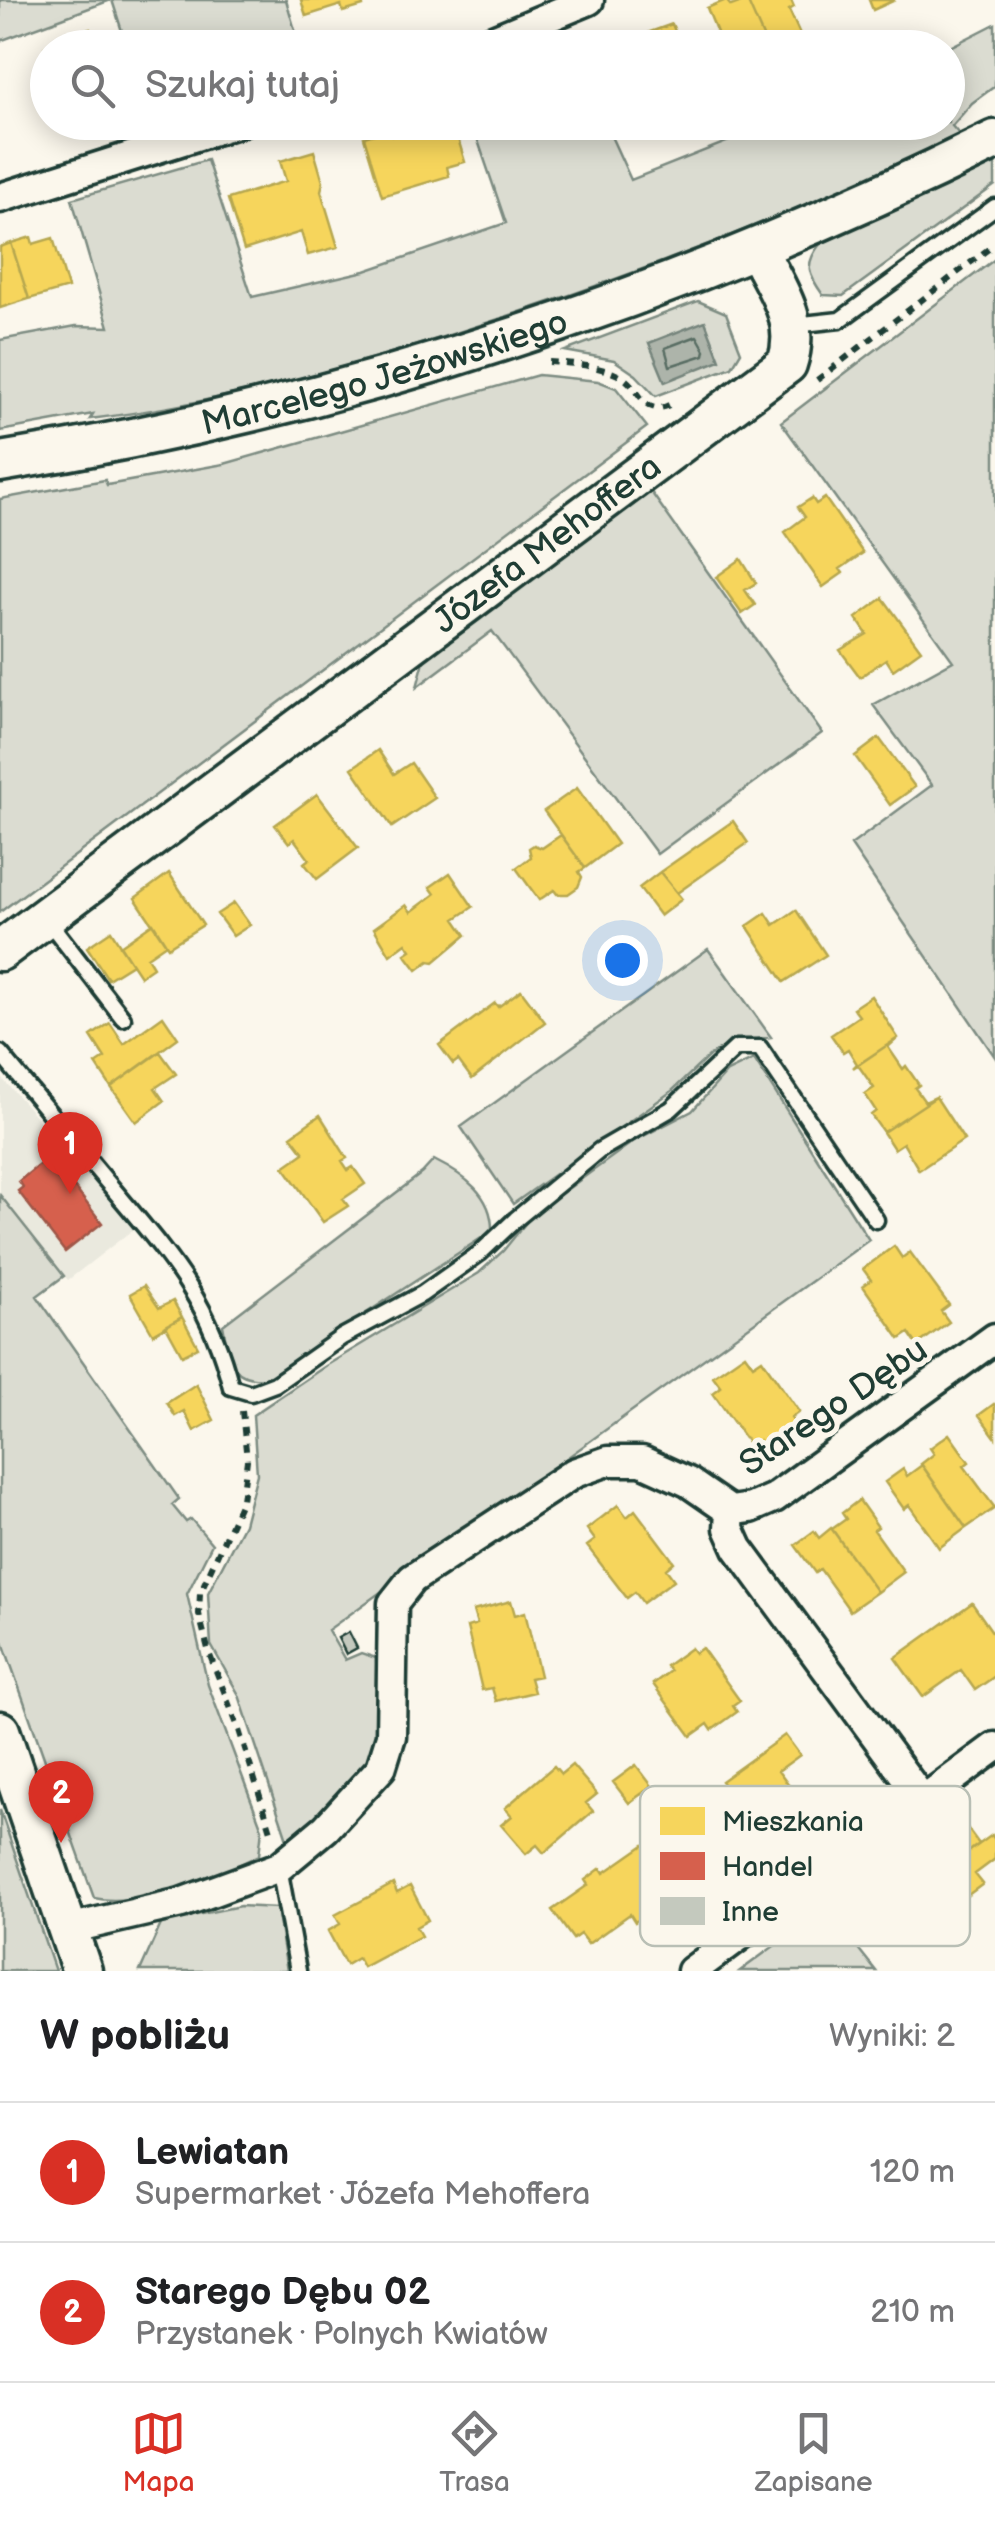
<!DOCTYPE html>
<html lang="pl">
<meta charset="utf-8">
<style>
:root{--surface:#fff;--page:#f2f2f2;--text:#202124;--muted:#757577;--line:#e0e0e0;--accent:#d93025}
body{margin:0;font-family:"Balsamiq Sans",sans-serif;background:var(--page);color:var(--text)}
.you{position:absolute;left:622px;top:960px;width:35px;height:35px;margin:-25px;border:8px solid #fff;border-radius:50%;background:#1a73e8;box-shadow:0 0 0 15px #1a73e833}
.badge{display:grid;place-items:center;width:65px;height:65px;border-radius:50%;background:var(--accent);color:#fff;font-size:32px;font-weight:700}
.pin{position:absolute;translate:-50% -82px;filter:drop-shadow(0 2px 5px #0008)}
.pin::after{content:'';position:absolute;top:52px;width:35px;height:30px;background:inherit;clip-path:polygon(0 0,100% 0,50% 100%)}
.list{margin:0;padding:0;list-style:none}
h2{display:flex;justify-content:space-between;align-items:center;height:130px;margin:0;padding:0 40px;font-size:42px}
h2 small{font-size:32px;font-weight:400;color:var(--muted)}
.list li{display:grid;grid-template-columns:65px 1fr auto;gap:30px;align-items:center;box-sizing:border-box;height:140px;padding:0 40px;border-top:2px solid var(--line)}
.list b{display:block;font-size:38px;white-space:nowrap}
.list p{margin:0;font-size:32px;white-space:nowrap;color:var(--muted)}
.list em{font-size:32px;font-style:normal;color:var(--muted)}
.icon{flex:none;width:55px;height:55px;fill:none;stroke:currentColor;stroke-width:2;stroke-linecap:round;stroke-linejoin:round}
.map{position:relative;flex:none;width:995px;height:1971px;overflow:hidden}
.search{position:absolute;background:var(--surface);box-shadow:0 5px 25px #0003;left:30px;right:30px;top:30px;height:110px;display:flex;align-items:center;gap:25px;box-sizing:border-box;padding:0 35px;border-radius:55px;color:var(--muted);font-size:38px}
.sheet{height:410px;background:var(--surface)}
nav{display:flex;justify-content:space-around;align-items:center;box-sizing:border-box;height:140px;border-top:2px solid var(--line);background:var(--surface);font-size:28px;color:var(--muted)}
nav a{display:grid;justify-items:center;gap:5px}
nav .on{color:var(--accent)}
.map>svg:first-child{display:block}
</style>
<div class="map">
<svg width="995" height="1971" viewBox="0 0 995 1971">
<rect width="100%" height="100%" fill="#fbf7ec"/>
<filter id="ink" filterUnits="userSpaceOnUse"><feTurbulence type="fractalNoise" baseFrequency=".01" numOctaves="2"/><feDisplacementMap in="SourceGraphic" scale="20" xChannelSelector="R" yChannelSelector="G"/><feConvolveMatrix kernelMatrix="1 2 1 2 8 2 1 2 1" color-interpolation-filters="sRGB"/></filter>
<g filter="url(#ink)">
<path fill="#eae9de" d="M 0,1076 L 135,1228 L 68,1280 L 0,1195 Z"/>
<path fill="#dbdcd1" stroke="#7d8c82" stroke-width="2.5" d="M 0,0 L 111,0 L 0,41 Z
M 112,0 L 286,0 L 300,47 L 127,47 Z
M 995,24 L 995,86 L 972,103 L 952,126 L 959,134 C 819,204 672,261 523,311 C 383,358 238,401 90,419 L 93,414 L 0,431 L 0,340 L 76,326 L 109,327 L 72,199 L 207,160 L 252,297 L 365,271 L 506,223 L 472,123 L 605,123 L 631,180 L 774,123 L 948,122 L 948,48 Z
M 995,160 L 995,185 L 843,296 L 823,295 C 808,274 804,265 820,244 Z
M 995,259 L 995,1057 L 851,845 L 932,785 L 873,705 L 953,661 L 781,422 Z
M 698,301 L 726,313 L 741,352 L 732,367 L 656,396 L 636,375 L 614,360 L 565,351 Z
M 538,375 L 598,381 L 616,388 L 647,427 L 0,912 L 0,499 L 105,480 L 107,485 L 224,464 Z
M 651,492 L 822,733 L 657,854 L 492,631 L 417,687 L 424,661 L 436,647 Z
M 708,949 L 771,1037 L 732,1043 L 710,1055 L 672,1091 L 513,1204 L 461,1127 Z
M 754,1059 L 869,1240 L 328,1630 L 345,1660 L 361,1653 L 376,1658 C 377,1690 384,1729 372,1760 C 361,1788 312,1821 288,1842 L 239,1695 L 211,1645 L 208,1593 L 244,1524 L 257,1474 L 253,1415 L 324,1367 L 479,1273 L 503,1251 L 533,1214 L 634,1141 L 692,1111 L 727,1072 Z
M 434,1160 C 464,1175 493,1195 492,1231 L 267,1378 C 228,1382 229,1356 223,1325 L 422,1173 Z
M 0,1195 L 64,1276 L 37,1296 L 179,1499 L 172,1505 L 186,1522 L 191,1519 L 212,1544 L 187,1594 L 208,1685 L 262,1829 L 259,1855 C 217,1876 140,1908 94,1898 L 0,1634 Z
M 0,1810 L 55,1971 L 0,1971 Z
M 240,1906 L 277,1908 L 287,1971 L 140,1971 L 162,1922 Z
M 826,1908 L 876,1971 L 740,1971 Z"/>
<path fill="#adb4aa" stroke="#74847b" stroke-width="2.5" d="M 705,321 L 720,360 L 665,382 L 649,343 Z"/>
<path fill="#f6d55c" stroke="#b6a750" stroke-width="2.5" d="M 301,0 L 362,0 L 363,6 L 343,12 L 341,5 L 306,16 Z
M 726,0 L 731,6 L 747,0 L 768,48 L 730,48 L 726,37 L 720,40 L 707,8 Z
M 747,0 L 791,0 L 794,7 L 789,10 L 804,43 L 808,42 L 810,48 L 768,48 Z
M 869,0 L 895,0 L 873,10 Z
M 672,24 L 682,48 L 638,48 L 653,40 L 650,32 Z
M 90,29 L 96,48 L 48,48 L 48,56 L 45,47 L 59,43 L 57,38 Z
M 48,78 L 48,113 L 47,113 L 37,81 Z
M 453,122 L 465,162 L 447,167 L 449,176 L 382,196 L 364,137 L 391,129 L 393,136 L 414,130 L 412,122 Z
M 628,122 L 659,122 L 633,134 Z
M 314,151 L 323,182 L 321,191 L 338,247 L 308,255 L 301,232 L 244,250 L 228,199 L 286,181 L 280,161 Z
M 31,237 L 33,244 L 53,238 L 68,288 L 29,299 L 11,243 Z
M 11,243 L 29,299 L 0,308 L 0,247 Z
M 812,498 L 816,504 L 825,498 L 863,553 L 840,569 L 843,573 L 823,587 L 785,532 L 805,517 L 798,507 Z
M 741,559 L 756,583 L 745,590 L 755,605 L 742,614 L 716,577 Z
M 883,598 L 921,650 L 893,670 L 886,659 L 860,677 L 840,650 L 867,634 L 856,618 Z
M 879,738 L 915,787 L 890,805 L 855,756 Z
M 378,750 L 394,774 L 411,763 L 435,798 L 392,827 L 352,768 Z
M 577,788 L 617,844 L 585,868 L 544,811 Z
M 317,794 L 358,848 L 317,879 L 304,863 L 309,859 L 294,839 L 289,843 L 275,825 Z
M 733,821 L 748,843 L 677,893 L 660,872 Z
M 561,835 L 585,868 L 579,872 L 582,877 L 578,887 L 568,894 L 557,894 L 554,890 L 539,900 L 516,868 L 531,857 L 529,848 L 534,845 L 542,848 Z
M 660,872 L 682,899 L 660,916 L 639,888 Z
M 169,873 L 203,925 L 168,947 L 135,898 Z
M 450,873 L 473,907 L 455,919 L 466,935 L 434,962 L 429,961 L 417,970 L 405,954 L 411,950 L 406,943 L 390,955 L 374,928 L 406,905 L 411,912 L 435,894 L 430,887 Z
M 234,903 L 250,925 L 233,936 L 217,914 Z
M 796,910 L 826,955 L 784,982 L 747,926 L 766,913 L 774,925 Z
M 153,923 L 166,944 L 147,957 L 153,967 L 140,976 L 120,946 Z
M 111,931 L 132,964 L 108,979 L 87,947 Z
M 521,990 L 545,1022 L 472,1079 L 458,1060 L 453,1064 L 439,1045 L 495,1003 L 498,1007 Z
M 871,996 L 898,1038 L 853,1068 L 857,1064 L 848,1049 L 843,1052 L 831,1035 L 859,1016 L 853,1008 Z
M 163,1016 L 178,1038 L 111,1087 L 96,1064 L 105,1058 L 91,1036 L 110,1023 L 124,1044 Z
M 898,1038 L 888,1047 L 903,1069 L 906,1066 L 919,1085 L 915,1088 L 925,1102 L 936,1097 L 883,1132 L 871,1115 L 876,1111 L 865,1094 L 874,1088 L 858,1065 Z
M 160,1052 L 176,1074 L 155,1088 L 164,1101 L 136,1122 L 111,1087 Z
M 936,1097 L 964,1140 L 919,1170 L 903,1143 L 894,1149 L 883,1132 Z
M 320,1115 L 347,1158 L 342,1161 L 348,1170 L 353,1167 L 365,1184 L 343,1199 L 348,1206 L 323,1222 L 284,1167 L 304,1153 L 291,1136 Z
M 894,1246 L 902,1258 L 910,1252 L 949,1305 L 941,1311 L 949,1322 L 917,1345 L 909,1333 L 900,1339 L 863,1286 L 871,1280 L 863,1269 Z
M 144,1286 L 159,1308 L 173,1301 L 182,1317 L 153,1334 L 130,1294 Z
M 182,1317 L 198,1347 L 182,1355 L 166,1326 Z
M 745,1354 L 753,1365 L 762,1359 L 799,1412 L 791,1418 L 799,1429 L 767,1452 L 759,1441 L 751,1447 L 713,1393 L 721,1387 L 713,1376 Z
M 196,1384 L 214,1420 L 194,1431 L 184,1411 L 175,1416 L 167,1403 Z
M 994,1404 L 995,1405 L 995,1437 L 979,1415 Z
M 949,1434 L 969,1462 L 964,1466 L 995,1508 L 966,1528 L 921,1464 L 934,1454 L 930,1448 Z
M 922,1465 L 966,1528 L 939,1548 L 909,1505 L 904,1509 L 885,1482 L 903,1469 L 907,1476 Z
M 859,1500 L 878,1527 L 874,1530 L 904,1572 L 877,1592 L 832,1529 L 846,1519 L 842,1513 Z
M 618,1505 L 627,1517 L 635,1510 L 674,1562 L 666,1569 L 674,1580 L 643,1603 L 635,1592 L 627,1598 L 587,1546 L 595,1540 L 587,1529 Z
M 831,1528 L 877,1592 L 850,1611 L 820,1569 L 815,1573 L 795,1545 L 814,1531 L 819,1538 Z
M 511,1601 L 515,1615 L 525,1612 L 540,1676 L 530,1678 L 534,1692 L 496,1701 L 492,1688 L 482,1690 L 467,1627 L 477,1624 L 473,1611 Z
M 972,1603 L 995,1636 L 995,1676 L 975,1690 L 961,1670 L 923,1697 L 895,1658 Z
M 691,1648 L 695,1653 L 702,1648 L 740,1701 L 733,1706 L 737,1712 L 712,1730 L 708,1724 L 691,1736 L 653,1684 L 670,1671 L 666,1666 Z
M 785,1735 L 800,1755 L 778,1771 L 810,1814 L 767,1845 L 721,1781 Z
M 572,1765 L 597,1794 L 586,1803 L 593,1811 L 544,1853 L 537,1845 L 526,1854 L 501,1825 L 512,1816 L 505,1808 L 554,1766 L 561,1774 Z
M 636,1765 L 652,1786 L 629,1803 L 613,1782 Z
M 957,1814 L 979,1844 L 924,1884 L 910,1866 L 939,1845 L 931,1833 Z
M 992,1835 L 995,1840 L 995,1859 L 975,1874 L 983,1884 L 968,1895 L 960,1885 L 936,1902 L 924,1884 Z
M 644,1845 L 675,1894 L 673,1895 L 667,1888 L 646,1903 L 652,1911 L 635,1922 L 630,1914 L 588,1944 L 580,1934 L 573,1939 L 552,1910 L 588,1885 L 585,1880 L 601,1868 L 604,1873 Z
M 393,1884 L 397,1893 L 410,1886 L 428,1920 L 416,1927 L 421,1936 L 363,1967 L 358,1958 L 346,1965 L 328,1931 L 340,1924 L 335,1915 Z"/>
<path fill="#d6604d" stroke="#9f5646" stroke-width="2.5" d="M 50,1156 L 102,1223 L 65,1252 L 18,1191 L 23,1187 L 19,1181 Z"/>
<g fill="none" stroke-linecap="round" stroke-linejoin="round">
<path stroke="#586d63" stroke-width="2.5" d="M 697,336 L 705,350 L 704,355 L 670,366 L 665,348 Z"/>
</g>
<path fill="#c4c9be" stroke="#1f3d34" stroke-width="2.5" d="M 349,1632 L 357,1648 L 346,1654 L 338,1638 Z"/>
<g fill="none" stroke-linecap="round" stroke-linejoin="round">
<defs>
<path id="lane" d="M 794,325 L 840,320 L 995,207
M 46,918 L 123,1018
M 0,1053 C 36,1097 73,1141 109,1184 C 166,1253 209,1297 231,1387 L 251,1393 L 275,1384 L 342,1337 L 422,1294 L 480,1253 L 516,1219 L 600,1150 L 671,1109 L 736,1048 L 760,1048 L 876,1220
M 279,1867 L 298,1971"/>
<path id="street" d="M 474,48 L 589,0
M 0,198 L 240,122
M 730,1511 L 729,1528 L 738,1548 L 922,1799
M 68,1929 L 181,1903 L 279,1867 L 326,1828 L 381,1768 L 391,1736 L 393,1603 L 412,1579 L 574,1473 L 608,1461 L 642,1461 L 688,1482 L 730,1511 L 751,1508 L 774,1498 L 995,1338
M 692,1971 L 995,1747"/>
<g id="secondary">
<path id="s1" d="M 0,462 C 346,407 681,295 995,140"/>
<path id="s2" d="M 0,951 L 787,364 C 802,319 776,289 757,249"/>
<path d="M 0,1731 L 82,1971"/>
</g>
</defs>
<use href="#lane" stroke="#1f3d34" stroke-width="21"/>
<use href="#street" stroke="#1f3d34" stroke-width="35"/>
<use href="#secondary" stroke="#1f3d34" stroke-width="45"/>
<path stroke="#1f3d34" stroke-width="6" stroke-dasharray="8 8" stroke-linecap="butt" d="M 549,362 C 571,363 601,366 620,376 C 641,386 642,418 669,405
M 817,380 L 995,244
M 242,1411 L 247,1460 L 242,1500 L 200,1593 L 199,1614 L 209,1653 L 238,1727 L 273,1837"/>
<use href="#lane" stroke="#fbf7ec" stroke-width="14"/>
<use href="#street" stroke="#fbf7ec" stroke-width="28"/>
<use href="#secondary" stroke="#fbf7ec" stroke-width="38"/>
</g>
</g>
<g text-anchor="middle" stroke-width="10" stroke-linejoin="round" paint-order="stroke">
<g font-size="35" fill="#1f3d34" stroke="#fbf7ec">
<text dy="12" stroke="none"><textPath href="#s1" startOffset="395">Marcelego Jeżowskiego</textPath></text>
<text dy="12" stroke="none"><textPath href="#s2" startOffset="682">Józefa Mehoffera</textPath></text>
<text transform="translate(833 1406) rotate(-34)" y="12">Starego Dębu</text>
</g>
</g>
<rect x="640" y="1786" width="330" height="160" rx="15" fill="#fbf7ec" stroke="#b9bfb5" stroke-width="2.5"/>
<rect x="660" y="1807" width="45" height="28" fill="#f6d55c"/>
<rect x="660" y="1852" width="45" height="28" fill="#d6604d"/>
<rect x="660" y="1897" width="45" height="28" fill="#c4c9be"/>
<g font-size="28" fill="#1f3d34">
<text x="722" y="1831">Mieszkania</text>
<text x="722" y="1876">Handel</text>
<text x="722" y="1921">Inne</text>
</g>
</svg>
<div class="you"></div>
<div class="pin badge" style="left:70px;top:1194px">1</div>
<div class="pin badge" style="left:61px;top:1843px">2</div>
<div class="search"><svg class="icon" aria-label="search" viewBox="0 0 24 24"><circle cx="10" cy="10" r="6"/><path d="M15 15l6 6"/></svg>Szukaj tutaj</div>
</div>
<section class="sheet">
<h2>W pobliżu<small>Wyniki: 2</small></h2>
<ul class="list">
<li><span class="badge">1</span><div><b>Lewiatan</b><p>Supermarket · Józefa Mehoffera</p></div><em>120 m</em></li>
<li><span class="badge">2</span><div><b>Starego Dębu 02</b><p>Przystanek · Polnych Kwiatów</p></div><em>210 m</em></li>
</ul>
</section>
<nav>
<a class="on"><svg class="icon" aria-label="map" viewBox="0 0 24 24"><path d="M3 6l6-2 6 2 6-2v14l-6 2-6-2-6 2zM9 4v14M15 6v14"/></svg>Mapa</a>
<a><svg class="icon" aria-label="directions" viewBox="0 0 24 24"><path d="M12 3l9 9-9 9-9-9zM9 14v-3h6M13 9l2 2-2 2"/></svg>Trasa</a>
<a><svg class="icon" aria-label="saved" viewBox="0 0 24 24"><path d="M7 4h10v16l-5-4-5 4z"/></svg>Zapisane</a>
</nav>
